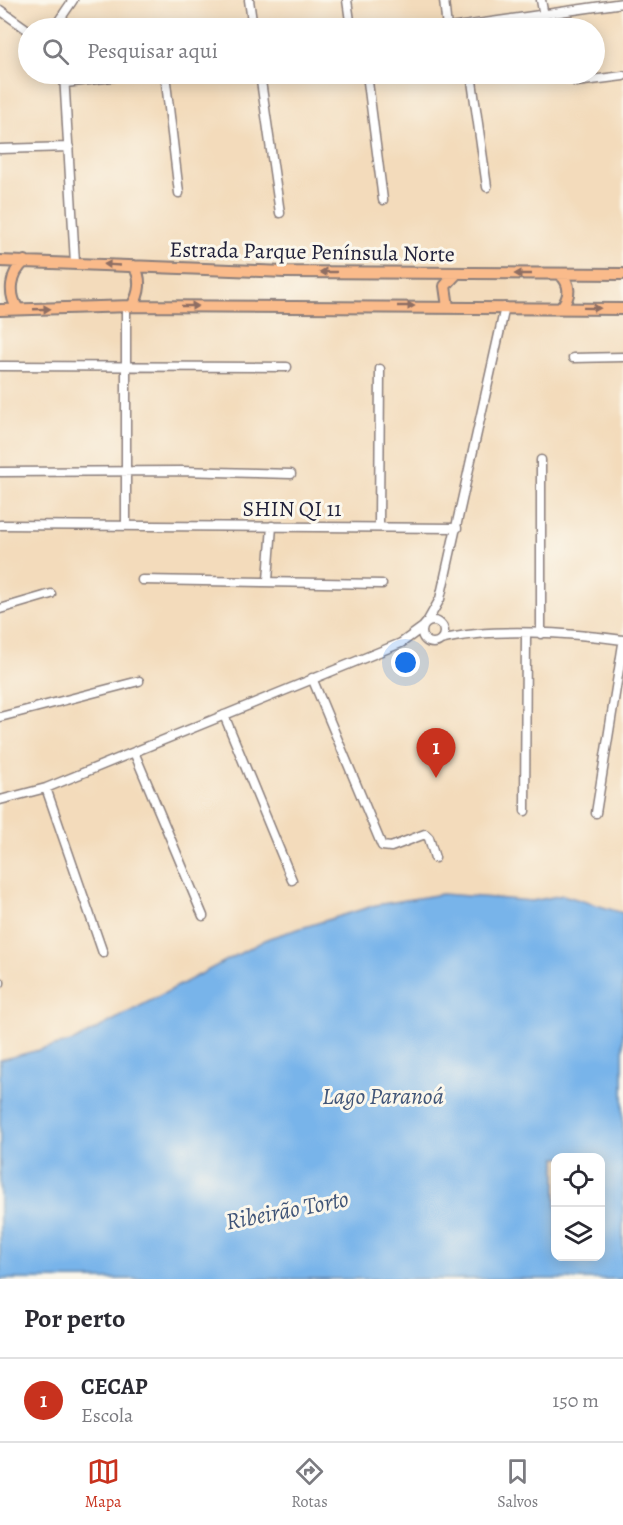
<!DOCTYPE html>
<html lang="pt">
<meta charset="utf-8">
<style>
:root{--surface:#fff;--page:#f7f7f7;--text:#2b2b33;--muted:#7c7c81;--line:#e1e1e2;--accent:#c8321e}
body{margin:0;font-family:Alegreya,serif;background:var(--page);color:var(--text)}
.controls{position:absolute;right:18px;bottom:18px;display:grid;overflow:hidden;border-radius:12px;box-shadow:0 3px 15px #0003}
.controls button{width:54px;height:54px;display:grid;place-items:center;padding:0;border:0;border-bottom:2px solid var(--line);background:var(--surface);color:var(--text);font:30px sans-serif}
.you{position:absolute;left:406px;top:663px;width:21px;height:21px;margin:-15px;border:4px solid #fff;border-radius:50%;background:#1a73e8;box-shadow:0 0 0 9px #1a73e833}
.badge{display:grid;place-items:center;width:39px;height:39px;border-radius:50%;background:var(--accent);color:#fff;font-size:20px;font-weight:700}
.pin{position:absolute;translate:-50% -50px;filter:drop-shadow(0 2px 3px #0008)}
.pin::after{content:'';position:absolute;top:32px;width:21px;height:18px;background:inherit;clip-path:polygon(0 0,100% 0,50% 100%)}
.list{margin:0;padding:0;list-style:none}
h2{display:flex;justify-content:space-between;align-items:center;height:78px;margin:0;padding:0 24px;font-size:26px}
h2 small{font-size:20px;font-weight:400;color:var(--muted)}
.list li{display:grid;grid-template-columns:39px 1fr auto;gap:18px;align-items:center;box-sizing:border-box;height:84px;padding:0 24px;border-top:2px solid var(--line)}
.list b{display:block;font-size:22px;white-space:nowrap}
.list p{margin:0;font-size:20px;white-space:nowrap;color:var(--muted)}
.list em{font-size:20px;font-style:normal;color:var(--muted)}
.icon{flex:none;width:33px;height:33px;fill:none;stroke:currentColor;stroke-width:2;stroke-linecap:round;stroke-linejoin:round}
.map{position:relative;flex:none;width:623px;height:1279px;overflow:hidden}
.search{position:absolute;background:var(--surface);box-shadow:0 3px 15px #0003;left:18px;right:18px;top:18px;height:66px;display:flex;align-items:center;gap:15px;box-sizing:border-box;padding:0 21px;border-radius:33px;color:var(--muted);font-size:22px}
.sheet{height:162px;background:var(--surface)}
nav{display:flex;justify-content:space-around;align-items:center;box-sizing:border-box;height:84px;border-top:2px solid var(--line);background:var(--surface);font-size:16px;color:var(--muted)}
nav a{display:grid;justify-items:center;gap:3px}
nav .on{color:var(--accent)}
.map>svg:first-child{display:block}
</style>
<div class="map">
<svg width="623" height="1279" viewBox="0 0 623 1279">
<rect width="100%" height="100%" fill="#fbf7ec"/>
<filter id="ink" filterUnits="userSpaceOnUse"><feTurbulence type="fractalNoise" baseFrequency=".0167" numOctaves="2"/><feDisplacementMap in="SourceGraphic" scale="12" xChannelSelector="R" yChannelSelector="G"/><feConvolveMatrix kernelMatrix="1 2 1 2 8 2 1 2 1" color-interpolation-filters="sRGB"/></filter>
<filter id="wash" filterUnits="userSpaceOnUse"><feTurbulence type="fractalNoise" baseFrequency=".008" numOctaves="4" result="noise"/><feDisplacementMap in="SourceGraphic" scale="24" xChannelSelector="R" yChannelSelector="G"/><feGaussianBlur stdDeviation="1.35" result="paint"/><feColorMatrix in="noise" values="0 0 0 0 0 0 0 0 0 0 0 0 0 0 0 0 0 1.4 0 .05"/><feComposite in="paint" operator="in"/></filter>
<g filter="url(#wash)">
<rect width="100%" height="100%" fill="#f3dbbb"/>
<path fill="#78b4ea" stroke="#4d6b92" stroke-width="1.5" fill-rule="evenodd" d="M 442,894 L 532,901 L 563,895 L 623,913 L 623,1279 L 0,1279 L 0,1060 L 74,1041 L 269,938 L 376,905 ZM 556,1158 L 600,1158 L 600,1256 L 556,1256 Z"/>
</g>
<g filter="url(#ink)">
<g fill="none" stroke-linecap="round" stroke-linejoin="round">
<defs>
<path id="minor" d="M 249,0 L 253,28
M 347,0 L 351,28
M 444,0 L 447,28
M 541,0 L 544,16
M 0,10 L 28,30
M 54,28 L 73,0
M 449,28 L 623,3
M 64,74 L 75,263
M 165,74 L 179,193
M 260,74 L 280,213
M 367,74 L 383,200
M 471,74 L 487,187
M 576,82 L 623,76
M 66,83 L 135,74
M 0,149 L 69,147
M 573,358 L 623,357
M 0,366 L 287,367
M 541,460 L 541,634
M 0,472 L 181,471 L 291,474
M 0,525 L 457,528
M 126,526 L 126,306
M 379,526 L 380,369
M 142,580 L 382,584
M 268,580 L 272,526
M 0,609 L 51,594
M422 632a11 11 0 1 1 22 0a11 11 0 1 1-22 0Z
M 427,622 L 440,599 L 505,307
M 441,640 C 491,627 572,633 623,640
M 312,678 L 382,846 L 391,847 L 425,834 L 429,838 L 435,858
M 224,715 L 292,880
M 0,717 L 139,681
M 134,752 L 203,916
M 46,788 L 103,953
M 0,800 L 46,788 L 401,643 L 423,627
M 525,811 L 526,634
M 596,813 L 623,644
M 0,982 L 0,983"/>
<path id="major" d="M 0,261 L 285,272 L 623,274
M 560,274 C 571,284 571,296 561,308
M 132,306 C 140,294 142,279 134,266
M 448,307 L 445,286 L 457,273
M 18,309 C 8,294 10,273 25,261
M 0,310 L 132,306 L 623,309"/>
</defs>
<use href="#minor" stroke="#8a7e7b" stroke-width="11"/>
<use href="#major" stroke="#8a7e7b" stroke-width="14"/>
<use href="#minor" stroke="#fff" stroke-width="8"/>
<use href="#major" stroke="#fabb8b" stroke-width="10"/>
</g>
<defs><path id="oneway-solid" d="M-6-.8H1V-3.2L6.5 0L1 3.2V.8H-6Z" transform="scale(1.5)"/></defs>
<g fill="#8e6e63">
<use href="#oneway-solid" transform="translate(112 265) rotate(-177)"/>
<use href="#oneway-solid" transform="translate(328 272) rotate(-180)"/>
<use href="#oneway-solid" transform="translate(523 274) rotate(-180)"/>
<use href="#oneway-solid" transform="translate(190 306)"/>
<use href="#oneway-solid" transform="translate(406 306)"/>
<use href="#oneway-solid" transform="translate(592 308) rotate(1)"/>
<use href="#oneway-solid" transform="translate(42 309) rotate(-2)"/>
</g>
</g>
<g text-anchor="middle" stroke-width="6" stroke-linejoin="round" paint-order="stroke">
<g font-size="22" fill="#22223b" stroke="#fbf7ec">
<text transform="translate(312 251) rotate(1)" y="8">Estrada Parque Península Norte</text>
<text x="292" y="516">SHIN QI 11</text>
</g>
<g font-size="24" font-style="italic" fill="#405578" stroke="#fbf7ec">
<text x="383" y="1104">Lago Paranoá</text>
<text transform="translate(287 1210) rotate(-11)" y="8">Ribeirão Torto</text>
</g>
</g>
</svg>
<div class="controls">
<button><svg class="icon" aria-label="locate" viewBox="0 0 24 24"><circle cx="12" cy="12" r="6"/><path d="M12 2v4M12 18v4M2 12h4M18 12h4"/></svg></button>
<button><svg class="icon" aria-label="layers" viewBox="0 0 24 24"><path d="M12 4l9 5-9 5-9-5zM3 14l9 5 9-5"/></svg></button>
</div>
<div class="you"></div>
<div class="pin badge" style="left:436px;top:778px">1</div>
<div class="search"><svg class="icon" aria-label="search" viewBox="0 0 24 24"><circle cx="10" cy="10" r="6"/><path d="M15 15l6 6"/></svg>Pesquisar aqui</div>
</div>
<section class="sheet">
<h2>Por perto<small></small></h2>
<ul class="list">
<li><span class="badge">1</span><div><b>CECAP</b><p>Escola</p></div><em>150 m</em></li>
</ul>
</section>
<nav>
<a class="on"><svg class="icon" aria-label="map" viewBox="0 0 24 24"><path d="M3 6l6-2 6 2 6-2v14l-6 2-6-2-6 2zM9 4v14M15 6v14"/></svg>Mapa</a>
<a><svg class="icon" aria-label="directions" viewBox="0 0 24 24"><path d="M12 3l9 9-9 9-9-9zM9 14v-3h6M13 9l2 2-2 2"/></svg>Rotas</a>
<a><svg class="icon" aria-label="saved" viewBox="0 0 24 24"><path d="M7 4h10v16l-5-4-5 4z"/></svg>Salvos</a>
</nav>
